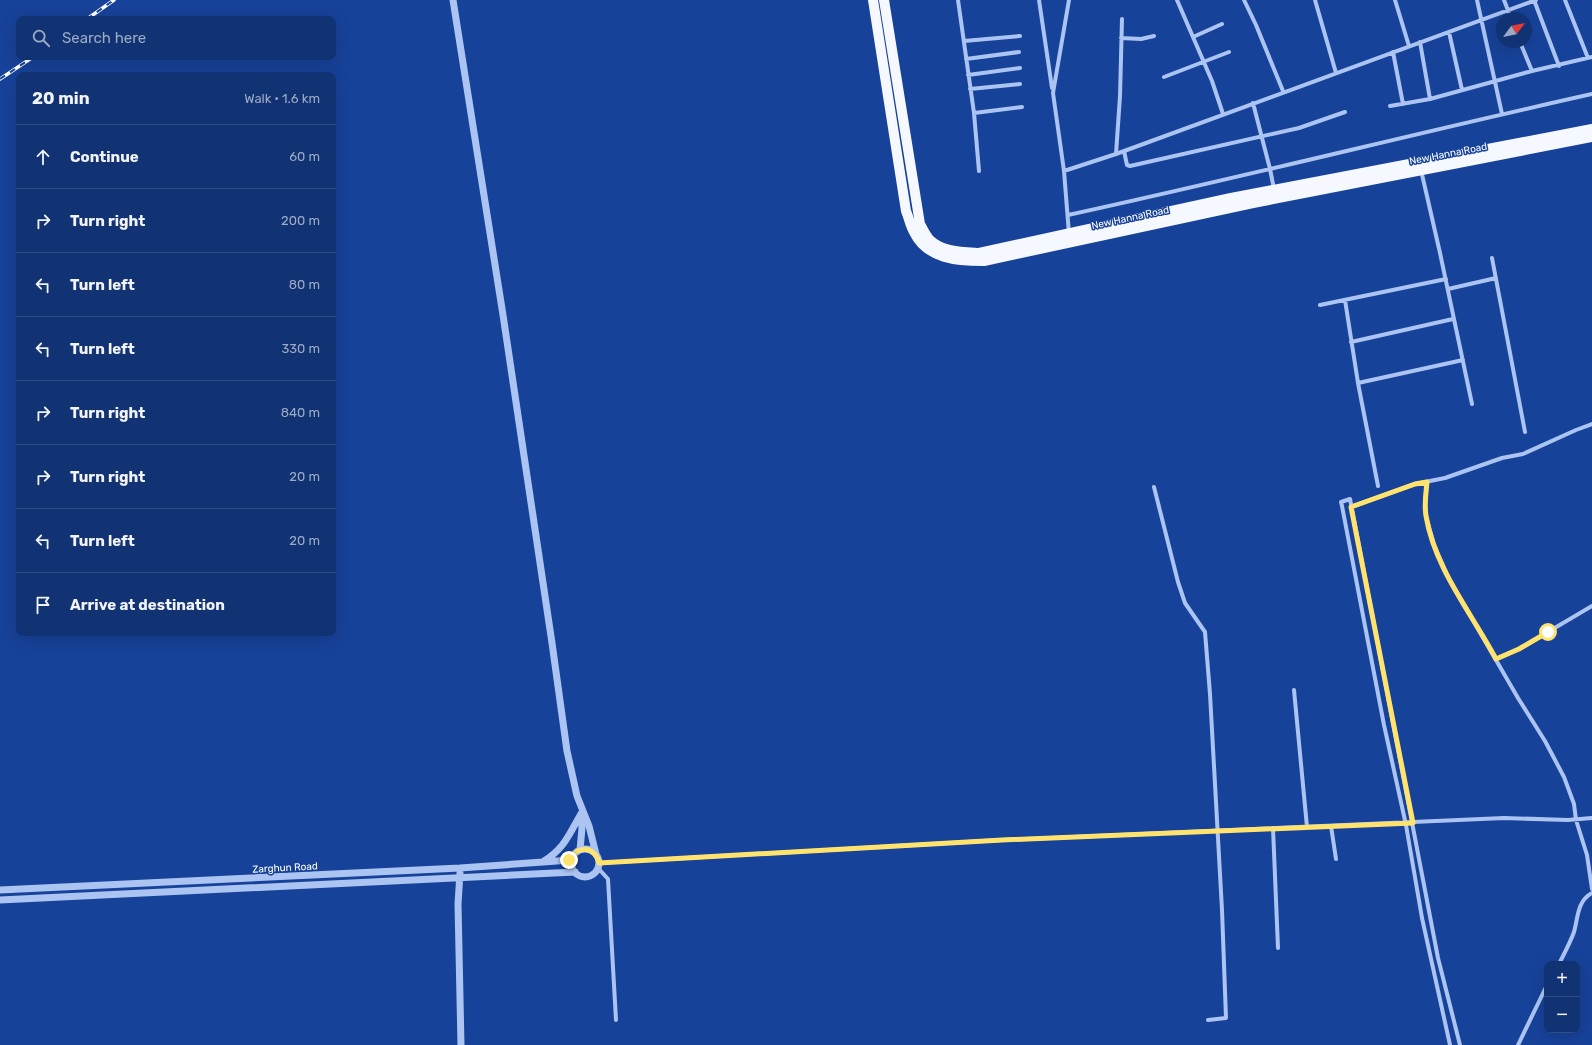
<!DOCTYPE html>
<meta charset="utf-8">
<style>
:root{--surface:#113273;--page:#1e3e7b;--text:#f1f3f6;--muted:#9caac4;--line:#304d85}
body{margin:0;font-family:Rubik,sans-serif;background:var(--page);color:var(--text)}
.controls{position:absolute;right:12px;bottom:12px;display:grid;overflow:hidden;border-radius:8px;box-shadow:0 4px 16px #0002}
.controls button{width:36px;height:36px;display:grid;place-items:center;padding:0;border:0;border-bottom:1px solid var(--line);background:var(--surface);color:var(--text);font:20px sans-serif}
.compass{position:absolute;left:1496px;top:12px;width:36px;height:36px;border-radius:50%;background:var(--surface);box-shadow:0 4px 16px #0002;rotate:58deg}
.stop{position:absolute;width:12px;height:12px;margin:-9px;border:3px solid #ffe36c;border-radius:50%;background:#fff}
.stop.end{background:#ffe36c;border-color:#fff;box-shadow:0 1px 4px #0008}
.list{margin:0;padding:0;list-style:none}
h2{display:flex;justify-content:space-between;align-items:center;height:52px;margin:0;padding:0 16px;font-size:17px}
h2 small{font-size:13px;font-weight:400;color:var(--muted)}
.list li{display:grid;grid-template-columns:26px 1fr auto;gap:12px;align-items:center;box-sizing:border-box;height:64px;padding:0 16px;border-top:1px solid var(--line)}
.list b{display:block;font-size:15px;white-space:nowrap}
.list em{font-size:13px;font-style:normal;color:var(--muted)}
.icon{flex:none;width:22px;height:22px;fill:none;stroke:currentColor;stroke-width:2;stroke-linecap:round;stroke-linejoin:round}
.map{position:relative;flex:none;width:1592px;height:1045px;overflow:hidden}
.search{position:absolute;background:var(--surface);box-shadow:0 4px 16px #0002;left:16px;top:16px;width:320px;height:44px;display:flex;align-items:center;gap:10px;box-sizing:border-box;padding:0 14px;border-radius:8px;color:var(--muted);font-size:15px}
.panel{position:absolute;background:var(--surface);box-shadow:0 4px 16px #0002;left:16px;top:72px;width:320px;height:564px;border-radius:8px}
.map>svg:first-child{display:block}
</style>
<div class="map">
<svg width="1592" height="1045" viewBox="0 0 1592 1045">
<rect width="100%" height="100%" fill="#174299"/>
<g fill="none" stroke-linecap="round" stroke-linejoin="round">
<path stroke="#abc4f2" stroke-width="4" d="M 958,0 L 974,113 L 979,171
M 1039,0 L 1052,88
M 1069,0 L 1053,93 L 1064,171 L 1069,234
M 1177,0 L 1212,81 L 1223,114
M 1244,0 L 1256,25 L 1283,91
M 1315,0 L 1336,73
M 1395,0 L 1409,46
M 1477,0 L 1502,114
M 1504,0 L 1511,18
M 1534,0 L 1559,66
M 1565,0 L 1588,58
M 1449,32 L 1462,90
M 1193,37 L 1222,24
M 1121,38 L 1141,39 L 1154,36
M 964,41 L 1020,36
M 1420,42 L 1430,99
M 1520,42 L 1532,71
M 1393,52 L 1403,104
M 966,59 L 1019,52
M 968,75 L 1020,68
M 1164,77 L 1229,52
M 970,89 L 1020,84
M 1253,103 L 1270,169 L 1274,189
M 1390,106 L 1430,99 L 1532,71 L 1592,57
M 974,113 L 1022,107
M 1124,151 L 1127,165 L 1130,166 L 1299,128 L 1345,112
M 1116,154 L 1120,96 L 1122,19
M 1421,170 L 1440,253 L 1472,404
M 1064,171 L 1116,154 L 1536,0
M 1068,215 C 1243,177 1417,133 1592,94
M 1492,258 L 1525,432
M 1448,289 L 1496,278
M 1345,300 L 1358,383 L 1378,486
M 1320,305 L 1446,279
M 1351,342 L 1453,319
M 1358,383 L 1463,360
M 1427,482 L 1425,503 L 1426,516 L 1434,545 L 1449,579 L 1518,698 L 1545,741 L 1564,777 L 1574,804 L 1576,820 L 1587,855 L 1592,889
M 1154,487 L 1178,582 L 1185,603 L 1205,632 L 1210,694 L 1222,910 L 1226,1018 L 1208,1020
M 1351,507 L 1415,484 L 1445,478 L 1502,458 L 1523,454 L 1576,430 L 1592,424
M 1496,659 L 1519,649 L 1592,606
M 1294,690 L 1307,827
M 1331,826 L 1336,859
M 1273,828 L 1278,948
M 599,863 L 1002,840 L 1504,818 L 1568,820 L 1592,818
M 598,868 L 608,879 L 616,1020
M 1559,964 C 1564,954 1570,943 1574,932 C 1578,918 1577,901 1592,893
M 1450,1045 L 1422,918 L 1406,825 L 1384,725 L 1342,506 L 1341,502 L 1350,499 L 1438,958 L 1460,1045
M 1518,1045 L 1547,985"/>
<path stroke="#abc4f2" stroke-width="7" d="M 453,0 L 503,315 L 552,643 L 567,751 L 577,796 L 589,826 L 596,854
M571 863a14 14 0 1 1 28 0a14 14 0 1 1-28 0Z
M 580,850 L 582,828 L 581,814
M 544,861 C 565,848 569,834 581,814
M 460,873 L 458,904 L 461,1045
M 0,890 L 460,868 L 571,860
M 0,900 L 575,872"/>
<path stroke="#f6f8ff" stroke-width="10" d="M 873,0 L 906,211 C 909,218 910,225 914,232 C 927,259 957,261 984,261 L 1253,203 L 1592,137
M 884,0 L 920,224 C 923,229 926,236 930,240 C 942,252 964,252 979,253 L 1231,198 L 1592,129"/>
<defs>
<path id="rail" d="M 87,19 L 114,0
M 0,79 L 33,57"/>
</defs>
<use href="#rail" stroke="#fff" stroke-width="3.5"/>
<use href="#rail" stroke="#174299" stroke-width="2" stroke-dasharray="6" stroke-linecap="butt"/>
</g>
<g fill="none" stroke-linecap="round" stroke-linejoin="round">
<path stroke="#ffe36c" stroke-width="5" d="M 569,860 L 571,860 C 577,844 596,847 599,863 L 1002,840 L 1413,823 L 1351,507 L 1415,484 L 1427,482 C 1426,493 1424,504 1426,516 C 1435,569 1471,612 1496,659 L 1519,649 L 1548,632"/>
</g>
<g text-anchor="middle" stroke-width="3" stroke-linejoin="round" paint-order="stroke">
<g font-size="10" fill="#fff" stroke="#174299">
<text transform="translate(1448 153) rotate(-11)" y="4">New Hanna Road</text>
<text transform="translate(1130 217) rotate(-12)" y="4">New Hanna Road</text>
<text transform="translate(285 867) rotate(-3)" y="4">Zarghun Road</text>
</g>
</g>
</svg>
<div class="controls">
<button>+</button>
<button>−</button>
</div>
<svg class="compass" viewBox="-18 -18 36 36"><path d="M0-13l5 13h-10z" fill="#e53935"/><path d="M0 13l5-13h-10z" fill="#9caac4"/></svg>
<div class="stop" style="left:1548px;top:632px"></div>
<div class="stop end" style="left:569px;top:860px"></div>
<div class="search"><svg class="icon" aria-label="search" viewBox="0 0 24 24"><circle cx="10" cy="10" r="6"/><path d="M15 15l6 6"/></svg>Search here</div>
<section class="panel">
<h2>20 min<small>Walk · 1.6 km</small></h2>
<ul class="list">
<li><svg class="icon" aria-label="ahead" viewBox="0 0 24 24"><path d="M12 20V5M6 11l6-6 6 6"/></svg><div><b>Continue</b></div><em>60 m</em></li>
<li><svg class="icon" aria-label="right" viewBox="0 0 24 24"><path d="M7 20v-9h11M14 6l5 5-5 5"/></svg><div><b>Turn right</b></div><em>200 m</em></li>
<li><svg class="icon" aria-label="left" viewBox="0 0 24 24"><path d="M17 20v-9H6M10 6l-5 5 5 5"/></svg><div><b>Turn left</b></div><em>80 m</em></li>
<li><svg class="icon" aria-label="left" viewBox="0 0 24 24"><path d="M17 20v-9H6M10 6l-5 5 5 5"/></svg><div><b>Turn left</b></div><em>330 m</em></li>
<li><svg class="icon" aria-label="right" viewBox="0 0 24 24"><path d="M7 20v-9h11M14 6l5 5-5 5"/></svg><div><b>Turn right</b></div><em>840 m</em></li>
<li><svg class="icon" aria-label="right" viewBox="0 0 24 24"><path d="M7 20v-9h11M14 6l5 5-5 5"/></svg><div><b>Turn right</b></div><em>20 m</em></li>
<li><svg class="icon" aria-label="left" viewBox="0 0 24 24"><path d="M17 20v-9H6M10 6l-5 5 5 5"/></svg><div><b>Turn left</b></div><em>20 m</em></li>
<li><svg class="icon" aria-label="arrive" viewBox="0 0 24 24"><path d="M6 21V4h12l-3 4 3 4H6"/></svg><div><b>Arrive at destination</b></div></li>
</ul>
</section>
</div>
